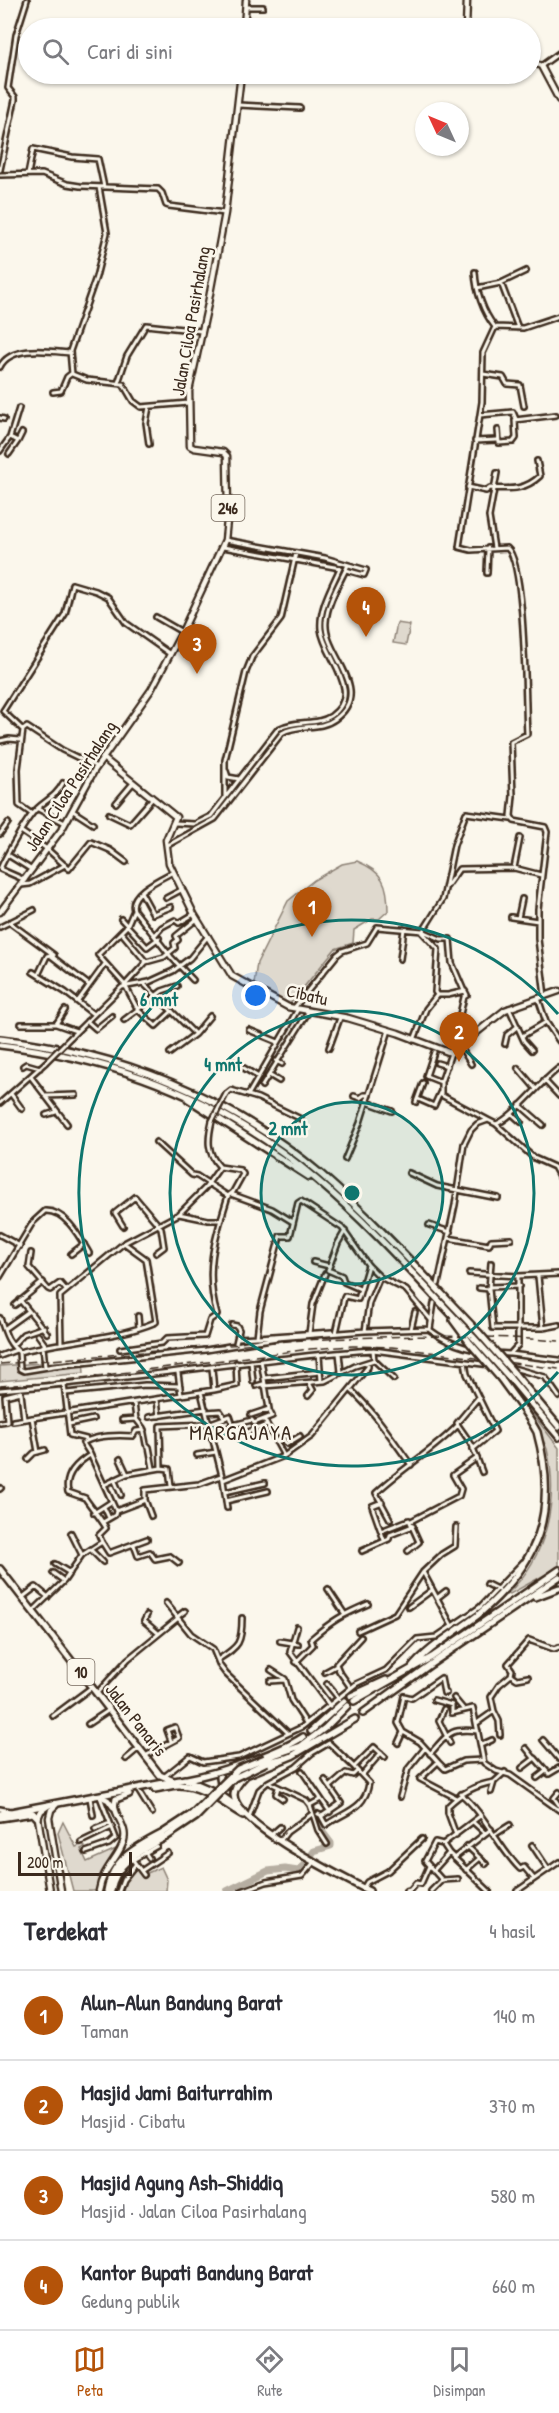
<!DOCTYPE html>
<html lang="id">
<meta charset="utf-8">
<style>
:root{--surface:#fff;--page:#f7f7f7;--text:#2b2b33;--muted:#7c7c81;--line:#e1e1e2;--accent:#b45309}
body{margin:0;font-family:"Patrick Hand",sans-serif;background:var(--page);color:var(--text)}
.compass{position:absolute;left:415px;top:102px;width:54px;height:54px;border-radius:50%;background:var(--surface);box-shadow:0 2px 4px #0004;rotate:314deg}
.scale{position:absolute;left:18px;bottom:15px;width:114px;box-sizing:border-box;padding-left:6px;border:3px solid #3b2a1e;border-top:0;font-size:16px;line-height:21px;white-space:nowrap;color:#3b2a1e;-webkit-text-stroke:4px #fbf7ec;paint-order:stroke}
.you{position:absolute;left:256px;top:996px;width:21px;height:21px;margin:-15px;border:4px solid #fff;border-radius:50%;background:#1a73e8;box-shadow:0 0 0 9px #1a73e833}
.badge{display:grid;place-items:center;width:39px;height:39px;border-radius:50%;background:var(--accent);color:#fff;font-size:20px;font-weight:700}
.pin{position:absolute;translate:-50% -50px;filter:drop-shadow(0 2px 3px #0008)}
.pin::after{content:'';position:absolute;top:32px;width:21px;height:18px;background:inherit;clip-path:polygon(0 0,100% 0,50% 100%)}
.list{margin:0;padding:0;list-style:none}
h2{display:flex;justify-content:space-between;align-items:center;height:78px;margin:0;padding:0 24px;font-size:26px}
h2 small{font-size:20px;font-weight:400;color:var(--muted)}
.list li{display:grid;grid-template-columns:39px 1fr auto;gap:18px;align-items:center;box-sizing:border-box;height:90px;padding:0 24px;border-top:2px solid var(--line)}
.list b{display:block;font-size:22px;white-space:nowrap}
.list p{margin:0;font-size:20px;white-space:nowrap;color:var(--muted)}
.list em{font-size:20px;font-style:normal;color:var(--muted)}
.icon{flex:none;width:33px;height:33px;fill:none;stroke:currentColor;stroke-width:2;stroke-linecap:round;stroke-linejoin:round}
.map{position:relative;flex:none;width:559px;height:1891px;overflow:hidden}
.search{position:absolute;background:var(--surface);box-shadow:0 2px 4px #0004;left:18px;right:18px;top:18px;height:66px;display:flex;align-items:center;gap:15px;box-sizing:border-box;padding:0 21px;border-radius:33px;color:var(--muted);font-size:22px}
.sheet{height:438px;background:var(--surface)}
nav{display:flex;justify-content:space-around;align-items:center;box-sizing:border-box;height:84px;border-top:2px solid var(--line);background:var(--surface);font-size:16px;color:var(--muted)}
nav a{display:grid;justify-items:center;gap:3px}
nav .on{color:var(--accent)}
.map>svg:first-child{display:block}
</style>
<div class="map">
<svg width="559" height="1891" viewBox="0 0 559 1891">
<rect width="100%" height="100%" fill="#fbf7ec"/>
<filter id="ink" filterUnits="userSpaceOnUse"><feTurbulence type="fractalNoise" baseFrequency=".0167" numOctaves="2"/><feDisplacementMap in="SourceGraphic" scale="12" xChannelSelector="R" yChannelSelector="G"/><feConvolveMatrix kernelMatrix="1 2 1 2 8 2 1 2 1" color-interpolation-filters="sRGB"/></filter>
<g filter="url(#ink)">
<path fill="#dfd9ce" stroke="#8d8276" stroke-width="1.5" d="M 397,623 L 410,625 L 406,645 L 393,643 Z
M 357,861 C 383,872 388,883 388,911 L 379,919 L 372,919 L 354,930 L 353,943 L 335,949 L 290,1004 L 254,984 L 257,963 L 288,901 L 314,880 L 342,864 Z
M 83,1360 L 84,1373 L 0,1381 L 0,1366 Z
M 518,1395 L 559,1448 L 559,1567 L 510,1594 L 508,1593 C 547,1557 559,1500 547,1449 C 539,1430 527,1413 516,1397 Z
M 63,1822 L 76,1847 L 83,1844 L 85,1847 L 81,1849 L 87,1862 L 116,1849 L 107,1863 L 96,1891 L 73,1891 L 58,1833 Z
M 135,1864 L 145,1874 L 161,1867 L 167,1880 L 166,1891 L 117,1891 L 121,1879 Z"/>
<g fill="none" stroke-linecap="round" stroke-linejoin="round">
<path stroke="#b6aea2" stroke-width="7" d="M 227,1891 L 268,1871 L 285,1869 L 298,1871 L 305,1865 L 314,1851 L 331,1846 L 331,1843 L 319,1827 L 312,1807"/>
<path stroke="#d5cec3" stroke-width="3" stroke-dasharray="3 1.5" stroke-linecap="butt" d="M 389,1674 L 405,1696"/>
<defs>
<path id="street" d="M 246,7 L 263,7
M 541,66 L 559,53
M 351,74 L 351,76
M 238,105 L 300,108
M 0,170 L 15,100 L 15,97 L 8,88 L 16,35 L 27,0
M 28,174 L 33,149 L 72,157 L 98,159 L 104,187
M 0,175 L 42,174 L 67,184 L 80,186 L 158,189 L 162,193 L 166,205 L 169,206 L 225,213
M 99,187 L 107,233 L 96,277 L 70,351 L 72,374 L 87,380 L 123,384 L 133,401 L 141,407 L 189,403
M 475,272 C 476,291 483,312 495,327
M 501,283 L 518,328
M 477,288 L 501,283 L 526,271
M 495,327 L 483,353 L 482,402 L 459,547 L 471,550 L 507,548 C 526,562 525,705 527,734 L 511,742 L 513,796 L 511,816 L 514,821 L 545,827 L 547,832 L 538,909 L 538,939 L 545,996
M 495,327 L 523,328 L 559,316
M 0,367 C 11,345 48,351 70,353
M 483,374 L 503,377 L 507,384 L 520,385 L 524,406
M 118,383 L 127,356 L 146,325 L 201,331
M 53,392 L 61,391 L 67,377 L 72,373
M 149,407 L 146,423 L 149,444
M 480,415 L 513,412 L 516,419
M 0,418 L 4,419
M 498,430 L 499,443 L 513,442 L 516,438 L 515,420 L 556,415
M 18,441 L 22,433
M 475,441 L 497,440
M 0,451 L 10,437 L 19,408
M 9,454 L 18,441 L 10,437
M 468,487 L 486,491 L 490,488 C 510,489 524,491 540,476 L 537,461
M 225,540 L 325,558 L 366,570 L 364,575 L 346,570
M 494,548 L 489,517 L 497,473
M 487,573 L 488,548
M 156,617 L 182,632
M 23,730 L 18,769 L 19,805 L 32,814
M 0,741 L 9,739 L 20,740
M 97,767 L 62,750 L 27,727 L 23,730 L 3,711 L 65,614 L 72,584 L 96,591 L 108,597 L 126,623 L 170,654
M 226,771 L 228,777 L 239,779
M 225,798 L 225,760 L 246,672 L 252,657 L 281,619 L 296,553
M 116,803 L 133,783
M 38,809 L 65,823
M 73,811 L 93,824
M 109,814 L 130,824 L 152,799
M 175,823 L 195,824 L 211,816 L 278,729 C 296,719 316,726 331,716 C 365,692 324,657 321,629 C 319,608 332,586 340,568 L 223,547
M 22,832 L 47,849 L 69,869 L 91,842 L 110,850 L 126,862
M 0,834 L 8,823
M 168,845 L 215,819 L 282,733 C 299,723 319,731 335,719 C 375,690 323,654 326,622 C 327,603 340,582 348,565
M 8,855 L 32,870
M 514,868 L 520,838
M 0,869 C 5,857 24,824 32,814 C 42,801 55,799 63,783
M 0,869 L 25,880
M 173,872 C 160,879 128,893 134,910 L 171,957 L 193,980
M 21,885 L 30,884 L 65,865
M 447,886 L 459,869 L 514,868 L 541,875
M 141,892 L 153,914 L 171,907
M 166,898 L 181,890
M 134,910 L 127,926 L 98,955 L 125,985 L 138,1010 L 156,1026 L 172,1011
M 511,917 L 538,921
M 518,918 L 522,899
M 121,919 L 147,947 L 159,938
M 9,922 L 54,955
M 0,927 L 34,910
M 423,931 L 441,939 L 450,939 L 452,963 L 464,991
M 121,932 L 146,962
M 422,932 L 438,949 L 435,992 L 437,995 L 448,995 L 465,991 L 467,995 L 464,997 L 451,1053 L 441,1082 L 426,1076 L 434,1052
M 155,935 L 162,927 L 175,920 L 179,923 L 194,914
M 400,959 L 404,929
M 33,972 L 65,992 L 93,1014
M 38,975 L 47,956 L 50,955 L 89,985
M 144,984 L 195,1034
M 125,985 L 146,962 L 164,957 L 175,948 L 174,943 L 178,940 L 176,936 L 197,919
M 538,998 L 546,1022 L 559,1041
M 78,1001 L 105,964
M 294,1008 L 337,955 L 342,951 L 367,943 L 377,927 L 423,931 L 443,899 L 454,845 L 466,813 L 511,819
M 509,1008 L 524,1041 L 532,1050
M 124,1020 L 162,991 L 177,986
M 87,1021 L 96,1029 L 112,1016
M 21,1024 L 56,1024 L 76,1031
M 56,1024 L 65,1010
M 249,1030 L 278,1042
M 522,1036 L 546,1022
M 71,1037 L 122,987 L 149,982 L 173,971 L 190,958 L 208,936
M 414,1040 L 426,1009 L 437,995
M 505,1044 L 507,1035 L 518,1026
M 460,1046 L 471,1064
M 329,1048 L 340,1018
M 170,1053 L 195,1034 L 210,1016
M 276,1061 L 282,1064
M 234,1062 L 257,1076
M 437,1063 L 447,1066
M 23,1066 L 26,1064 L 40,1068
M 518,1068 L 535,1088
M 269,1075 L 279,1081
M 31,1077 L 67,1124
M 544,1080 L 559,1096
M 441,1082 L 441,1095 L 488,1120
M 262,1086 L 309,1011
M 11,1094 L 22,1109
M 226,1094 L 231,1090 L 258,1098 L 301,1119
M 248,1095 L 298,1009
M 45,1096 L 76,1095
M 354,1096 L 360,1098 L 364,1095 L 369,1095
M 418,1099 L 434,1106 L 440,1093
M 367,1102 L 392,1111
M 416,1102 L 423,1083
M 0,1103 L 45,1063
M 520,1105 L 543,1125
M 512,1114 L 521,1122
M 46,1115 L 56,1112
M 212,1121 C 208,1138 206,1153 220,1167
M 496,1124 C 511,1120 542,1080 559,1068
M 156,1142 L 192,1175 L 197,1176 L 228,1196
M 345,1159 L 360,1123 L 389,1030
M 409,1173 L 437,1186 L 498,1198
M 231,1194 L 272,1209 L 293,1222
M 179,1214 L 208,1220 L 221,1220
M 429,1225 L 450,1232
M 123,1226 L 115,1213 L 135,1197 L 161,1228 L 164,1247 L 156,1253
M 345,1231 L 338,1243 L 328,1270 L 342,1276 L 344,1282 L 360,1289
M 0,1235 L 20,1246
M 448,1238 L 489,1245 L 491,1240 L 511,1239
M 31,1253 L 29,1267 L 48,1289 L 50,1290 L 60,1283 L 66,1290
M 71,1254 L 84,1244
M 313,1262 L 329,1266
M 491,1263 L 489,1289 L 493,1328 L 543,1328 L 559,1325
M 469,1273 L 518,1276 L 559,1274
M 518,1276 L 518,1345 L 510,1354 L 559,1360
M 538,1276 L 543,1328
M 0,1277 L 33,1222 L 45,1211 C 66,1210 80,1238 89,1253
M 438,1284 L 455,1205 L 464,1144 L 471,1130 L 477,1124 L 488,1120 L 496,1124 L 534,1158 L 554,1167 L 559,1176
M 489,1287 L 519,1286
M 479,1288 L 489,1289
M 20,1300 L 47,1333
M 15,1305 L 43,1282
M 138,1316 L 139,1328
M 0,1318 C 5,1331 7,1343 19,1352 L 20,1369 L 24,1371 L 54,1366 L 206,1350 L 277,1338 L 365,1331 L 430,1329 L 434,1303
M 232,1325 L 237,1326 L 239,1330 L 236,1343
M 4,1329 L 29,1311
M 411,1329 L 415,1312
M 430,1330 C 452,1347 482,1353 510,1354
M 365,1331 L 369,1303 L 380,1277
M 309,1333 L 313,1304 L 325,1274
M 336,1333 L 344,1298 L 345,1296 L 358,1299 L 368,1265
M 38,1335 L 46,1346
M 258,1337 L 332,1332
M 238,1338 L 257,1337 L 260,1311 L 280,1236 L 290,1236 L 298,1203 L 301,1201 L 342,1228 L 368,1265 L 380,1277 L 406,1290 L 431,1320
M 61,1343 L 60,1296 L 124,1243 L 179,1214 L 205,1188 L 220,1167
M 13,1345 L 23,1334 L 44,1327
M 43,1346 L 45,1367
M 120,1349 L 162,1343 L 167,1338 L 205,1336 L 210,1320 L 217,1315 C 204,1270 215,1238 228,1196 L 233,1192 L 243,1174 L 240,1170 L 220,1167
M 19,1352 C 64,1340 113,1340 156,1322 L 146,1259 L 124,1243
M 339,1353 L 341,1372
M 319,1355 L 321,1381
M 0,1356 L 16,1350
M 374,1360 L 394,1379
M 251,1362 L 253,1381
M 465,1362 L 467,1374 L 495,1431 L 473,1449
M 510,1367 L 545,1377 L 559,1397
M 178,1373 L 181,1395
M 264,1378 L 320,1372
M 64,1384 L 70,1435 L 86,1439
M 256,1386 L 263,1384
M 264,1386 L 325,1381 L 355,1366 L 374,1360 L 373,1350
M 0,1390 C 120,1381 238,1361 358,1351 L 373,1350 L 498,1366
M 214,1390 L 237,1385 L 236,1363
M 351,1390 C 375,1412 392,1439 411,1465
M 201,1392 L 223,1480 L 227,1508
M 21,1393 L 24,1419
M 66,1393 L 145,1385 L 180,1386
M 308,1396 L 313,1390 L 309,1383
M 157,1400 L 159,1416
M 134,1403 L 136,1419 L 143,1428 L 146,1444 L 149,1447 L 153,1468
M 206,1412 L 220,1411 L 224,1417
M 251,1415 L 269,1409 L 261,1360
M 149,1417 L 206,1409
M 32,1418 L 38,1452
M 264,1419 L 284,1456
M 122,1420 L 136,1419
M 13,1421 L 214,1390 L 212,1368
M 0,1422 L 7,1421 L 5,1396 L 21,1392
M 69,1424 L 93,1419
M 233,1425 L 252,1420 L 254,1423 L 272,1416 L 269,1410
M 458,1425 L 472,1445 L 482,1472
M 245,1433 L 267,1425
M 276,1442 L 282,1438 L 287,1444 L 300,1436
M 197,1455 L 216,1452
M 28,1459 L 34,1453 L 45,1450
M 120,1459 L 127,1474 L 161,1468 L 160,1426 L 208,1424 L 230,1416 L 233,1425 L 211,1437
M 161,1468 L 169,1469 L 171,1486
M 114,1479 L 121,1495
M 223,1480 L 284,1456 L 312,1436 L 368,1367 L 368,1362
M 104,1485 L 127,1474
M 0,1489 L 1,1488
M 225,1492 L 265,1483
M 226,1501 L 268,1491
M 382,1502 L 372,1506 L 384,1540
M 104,1507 L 109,1518
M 116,1511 L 90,1454 L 83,1443 C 96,1435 118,1435 133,1436 L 136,1431 L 144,1430
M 94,1513 L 111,1502
M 151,1516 L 145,1500 L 145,1490 L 199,1484 L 221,1476
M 390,1519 L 376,1493 C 402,1468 433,1451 458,1425 L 457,1423 L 478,1398
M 411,1521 L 459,1496 L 461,1489 L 453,1475 L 477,1458
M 103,1522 L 115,1515 L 116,1511 L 145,1500
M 381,1531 L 409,1520 L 419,1542 L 408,1551
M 71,1533 L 82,1555
M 102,1542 L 109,1553 L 147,1539
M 134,1545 L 138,1556 L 150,1552 L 155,1559 L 170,1556 L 179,1563
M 91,1550 L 103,1562
M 362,1551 L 389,1539 L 390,1535 L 413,1526
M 55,1564 L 70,1573
M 423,1572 L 452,1626
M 53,1573 L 64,1581
M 487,1584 L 499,1590
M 328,1589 L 344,1613
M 23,1597 L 36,1587 L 48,1597
M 437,1598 L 446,1591
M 166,1603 L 191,1634 L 213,1649 L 220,1666 L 226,1674 L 288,1733
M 409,1607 L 432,1590
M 33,1611 L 64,1581 L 82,1555 L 102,1542 L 99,1535 L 106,1528 C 102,1520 91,1507 85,1498 L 68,1492 C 64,1475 77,1463 90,1455
M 147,1615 L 144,1621 L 158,1633
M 177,1617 L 185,1611
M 297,1627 L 290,1652 L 330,1706
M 358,1631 L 395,1614 L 423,1572 L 442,1554 L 455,1546 L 456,1527
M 280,1641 L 298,1644
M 219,1659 C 239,1646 242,1643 242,1618
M 296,1662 L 313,1645 L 311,1639 C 333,1620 342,1615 368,1604
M 271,1670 L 285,1679 L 291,1700 L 306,1723
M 325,1672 L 336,1666
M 511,1675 L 512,1670 L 508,1664 L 529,1640 L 554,1649 L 559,1647
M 511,1675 L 517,1679 L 528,1677
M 270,1681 L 285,1680
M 327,1684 L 339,1699
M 351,1688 L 339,1671 L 336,1664 L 361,1637
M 97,1693 L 128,1659 L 177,1619
M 454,1698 L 464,1710
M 434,1700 L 452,1705 L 452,1713 L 473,1708 L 484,1763 L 496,1771 L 510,1775 L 559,1810
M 444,1709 L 439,1721 L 450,1743
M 494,1711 L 491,1697 L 499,1685 L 511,1675
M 53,1716 L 92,1687
M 477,1723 L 494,1711 L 499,1721 L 500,1735
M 88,1724 L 109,1710
M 403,1732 L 420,1742 L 438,1762 L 420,1779 L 456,1798
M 543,1740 L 559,1759
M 398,1743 L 403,1732 L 398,1723 L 404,1696 L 412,1698 L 441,1678 L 444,1693 L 446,1693
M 481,1745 L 492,1740
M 526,1748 L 534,1758
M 430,1754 C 449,1733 449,1728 478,1731
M 145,1756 L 179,1738 L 175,1727 L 167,1730 L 171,1741
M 126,1759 L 139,1748
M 438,1762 L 445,1769 L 463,1761 L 483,1760
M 522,1768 L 535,1758 L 549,1774 L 559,1768
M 302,1771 L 330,1812
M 362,1775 L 381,1753
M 165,1776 L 190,1756 L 203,1762 L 239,1757 L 302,1727 L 356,1684 L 386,1670 L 417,1639 L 436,1637 L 480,1607 L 523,1562
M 537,1778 L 546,1771
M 268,1782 L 296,1767 L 312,1753 L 329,1743 L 354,1767 L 374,1747 L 385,1757
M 330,1787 L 346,1773 L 353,1775 L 357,1771
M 278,1788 L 276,1794 L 283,1799
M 139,1792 L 152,1813
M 491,1792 L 494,1782 L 505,1772
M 559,1792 L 554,1798 L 559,1805
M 461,1794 C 486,1815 497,1846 520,1869 L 524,1867 L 534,1879
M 400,1797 L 408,1769 L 425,1748
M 90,1798 L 93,1815
M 310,1805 L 321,1799
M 0,1809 L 10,1811
M 318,1814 L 322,1816 L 341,1803 L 325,1780
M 321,1816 L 326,1825 C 345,1811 365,1810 369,1783 L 354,1767
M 249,1817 L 259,1790 L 268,1782 L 306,1800 L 310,1805 L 318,1830 L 327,1844
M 473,1822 L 485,1833
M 95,1829 L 110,1823
M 271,1835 L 280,1827
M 456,1835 L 448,1813 L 448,1806 C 461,1793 475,1785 494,1782
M 494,1835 L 510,1825
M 280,1841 L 287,1832 L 312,1814
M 81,1842 L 112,1827
M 443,1844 L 449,1853 L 489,1891
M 532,1845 L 548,1869
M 467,1846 L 486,1864
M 86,1852 L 109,1844 L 116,1838 L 100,1797
M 145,1852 L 149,1858
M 454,1858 L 491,1829
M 466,1870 L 480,1858
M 141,1871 L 168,1853
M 433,1871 L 449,1853
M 144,1875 L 133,1860 L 157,1846
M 442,1880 L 425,1861 L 435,1842 L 443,1844 L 480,1816
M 364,1887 L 367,1882 L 388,1871 L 422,1839
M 119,1891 L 123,1880 L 135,1865
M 242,1891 L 266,1882 L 302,1876 L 314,1862
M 406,1891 L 410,1890 L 416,1883 L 421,1884 L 429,1866
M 431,1891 L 442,1880 L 458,1879
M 517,1891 L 559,1862"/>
<path id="secondary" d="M 466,28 L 467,0
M 530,61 L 541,66 L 559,100
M 103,758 L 176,817 L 166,840 L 169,863 L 194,914 L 232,976 L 288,1007 L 348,1018 L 398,1033 L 451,1053 L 505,1010 L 559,991
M 100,1796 L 108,1800 L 113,1807
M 56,1805 L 51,1810 L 49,1818 L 61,1891
M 48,1806 L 41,1811 L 38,1818 L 50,1891
M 99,1891 C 103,1867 119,1859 124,1840 C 128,1825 110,1813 116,1799"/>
<path id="primary" d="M 244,28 L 246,0
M 0,912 L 62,829 L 94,771 L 151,690 L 182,632 L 225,540 L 228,511 L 227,456 L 223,452 L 194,448 L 190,446 L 189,391 L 208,304 L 225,213 L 241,74"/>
<path id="highway" d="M 0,1039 C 119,1052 231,1097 322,1175 C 378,1224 428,1280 479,1333
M 0,1045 C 119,1059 226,1101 317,1180 C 374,1228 423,1285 474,1338
M 188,1099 L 309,1177
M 453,1320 L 470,1343
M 514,1373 L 559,1427
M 509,1377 L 559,1437
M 0,1569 L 160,1775 L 174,1781
M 535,1597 L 559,1588
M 410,1670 C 428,1647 455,1633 478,1615 C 538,1564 559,1513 537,1432 C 527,1413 513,1396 501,1379
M 351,1696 L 386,1680
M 354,1701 L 432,1657 L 559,1570
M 363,1713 L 431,1664 L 559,1577
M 311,1731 L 344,1701
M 265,1758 L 301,1746 L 325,1728 L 347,1706
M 267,1762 L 285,1758
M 246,1775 C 241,1780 234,1787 234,1795 C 236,1825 342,1877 369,1891
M 246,1775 L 292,1756 L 355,1719
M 220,1777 L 221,1786 L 226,1788 L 238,1780
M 187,1779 C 218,1773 277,1754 303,1737
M 155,1789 C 163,1788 171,1785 179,1785 C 202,1785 224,1804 243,1815
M 116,1799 L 129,1794
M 0,1814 L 185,1779 L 218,1793 L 243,1811
M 0,1818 L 33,1813 L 38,1818
M 107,1891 C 112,1859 136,1847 163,1833
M 111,1891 C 116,1861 141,1850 166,1837"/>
</defs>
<use href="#street" stroke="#3b2a1e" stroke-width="8"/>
<use href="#secondary" stroke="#3b2a1e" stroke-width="9"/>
<use href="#primary" stroke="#3b2a1e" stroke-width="9"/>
<use href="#highway" stroke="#3b2a1e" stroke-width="10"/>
<use href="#street" stroke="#fbf7ec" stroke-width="3"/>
<use href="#secondary" stroke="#fbf7ec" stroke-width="4.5"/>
<use href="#primary" stroke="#fbf7ec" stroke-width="4.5"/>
<use href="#highway" stroke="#fbf7ec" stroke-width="5"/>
<path stroke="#3b2a1e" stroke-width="1.5" stroke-dasharray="9 4.5" stroke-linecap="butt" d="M 0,1364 C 186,1350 372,1326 559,1341
M 0,1386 L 42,1383 L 310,1349 L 353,1346 L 392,1347 L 559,1369"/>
<defs>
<path id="street-bridge" d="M 45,1063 L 71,1037
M 212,1121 L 226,1094"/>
<path id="highway-bridge" d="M 479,1333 L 514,1373
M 474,1338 L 509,1377
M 470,1343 L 501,1379
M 163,1833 L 192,1814 L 238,1769 L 265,1758
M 166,1837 L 196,1817 L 234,1778 L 267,1762"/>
</defs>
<use href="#street-bridge" stroke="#3b2a1e" stroke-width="8" stroke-linecap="butt"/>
<use href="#highway-bridge" stroke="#3b2a1e" stroke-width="10" stroke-linecap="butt"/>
<use href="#street-bridge" stroke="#fbf7ec" stroke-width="3"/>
<use href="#highway-bridge" stroke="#fbf7ec" stroke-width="5"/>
</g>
</g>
<circle cx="352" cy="1193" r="91" fill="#0f766e" fill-opacity=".12"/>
<g fill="none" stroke="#0f766e" stroke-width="3">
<circle cx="352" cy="1193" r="91"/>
<circle cx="352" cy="1193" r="182"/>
<path d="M558 1372A273 273 0 1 1 558 1014"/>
</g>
<g text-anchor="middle" stroke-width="5" stroke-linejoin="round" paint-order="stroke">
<g fill="#fbf7ec" stroke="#75685c" stroke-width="1.5">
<rect x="211.5" y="495" width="33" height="26" rx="4.5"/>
<rect x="67.5" y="1659" width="27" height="26" rx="4.5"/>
</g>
<g font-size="16" font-weight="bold" fill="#3b2a1e">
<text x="228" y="514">246</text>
<text x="81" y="1678">10</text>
</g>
<g font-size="18" fill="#3b2a1e" stroke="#fbf7ec">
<text transform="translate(191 321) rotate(-80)" y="6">Jalan Ciloa Pasirhalang</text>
<text transform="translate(71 786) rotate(-57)" y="6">Jalan Ciloa Pasirhalang</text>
<text transform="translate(307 995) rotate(13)" y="6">Cibatu</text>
<text transform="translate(136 1720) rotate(52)" y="6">Jalan Panaris</text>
</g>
<g font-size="21" letter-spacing="1.5" fill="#3b2a1e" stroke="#fbf7ec">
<text x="241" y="1440">MARGAJAYA</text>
</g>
</g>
<circle cx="352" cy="1193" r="9" fill="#0f766e" stroke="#fbf7ec" stroke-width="3"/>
<g font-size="18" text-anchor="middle" font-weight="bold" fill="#0f766e" stroke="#fbf7ec" stroke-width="5" stroke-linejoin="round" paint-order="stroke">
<text x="159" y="1006">6 mnt</text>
<text x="223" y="1071">4 mnt</text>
<text x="288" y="1135">2 mnt</text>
</g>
</svg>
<svg class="compass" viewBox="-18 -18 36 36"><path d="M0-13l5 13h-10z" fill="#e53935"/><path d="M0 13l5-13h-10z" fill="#7c7c81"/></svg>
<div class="scale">200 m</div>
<div class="you"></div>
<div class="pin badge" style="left:312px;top:937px">1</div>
<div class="pin badge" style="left:459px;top:1062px">2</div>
<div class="pin badge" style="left:197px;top:674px">3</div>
<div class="pin badge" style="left:366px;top:637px">4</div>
<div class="search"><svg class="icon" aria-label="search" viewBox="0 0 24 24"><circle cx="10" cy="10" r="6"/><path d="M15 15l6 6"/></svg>Cari di sini</div>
</div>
<section class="sheet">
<h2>Terdekat<small>4 hasil</small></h2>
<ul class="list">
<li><span class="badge">1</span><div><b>Alun-Alun Bandung Barat</b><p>Taman</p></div><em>140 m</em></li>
<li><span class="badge">2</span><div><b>Masjid Jami Baiturrahim</b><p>Masjid · Cibatu</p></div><em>370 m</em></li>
<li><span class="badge">3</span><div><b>Masjid Agung Ash-Shiddiq</b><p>Masjid · Jalan Ciloa Pasirhalang</p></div><em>580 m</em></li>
<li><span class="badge">4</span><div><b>Kantor Bupati Bandung Barat</b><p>Gedung publik</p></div><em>660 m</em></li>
</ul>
</section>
<nav>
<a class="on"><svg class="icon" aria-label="map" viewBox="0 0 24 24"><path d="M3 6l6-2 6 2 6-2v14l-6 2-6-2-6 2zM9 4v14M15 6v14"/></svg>Peta</a>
<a><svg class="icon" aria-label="directions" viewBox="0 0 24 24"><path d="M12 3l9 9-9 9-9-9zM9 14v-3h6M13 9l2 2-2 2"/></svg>Rute</a>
<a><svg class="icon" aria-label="saved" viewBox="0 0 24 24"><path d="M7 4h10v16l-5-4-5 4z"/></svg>Disimpan</a>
</nav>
